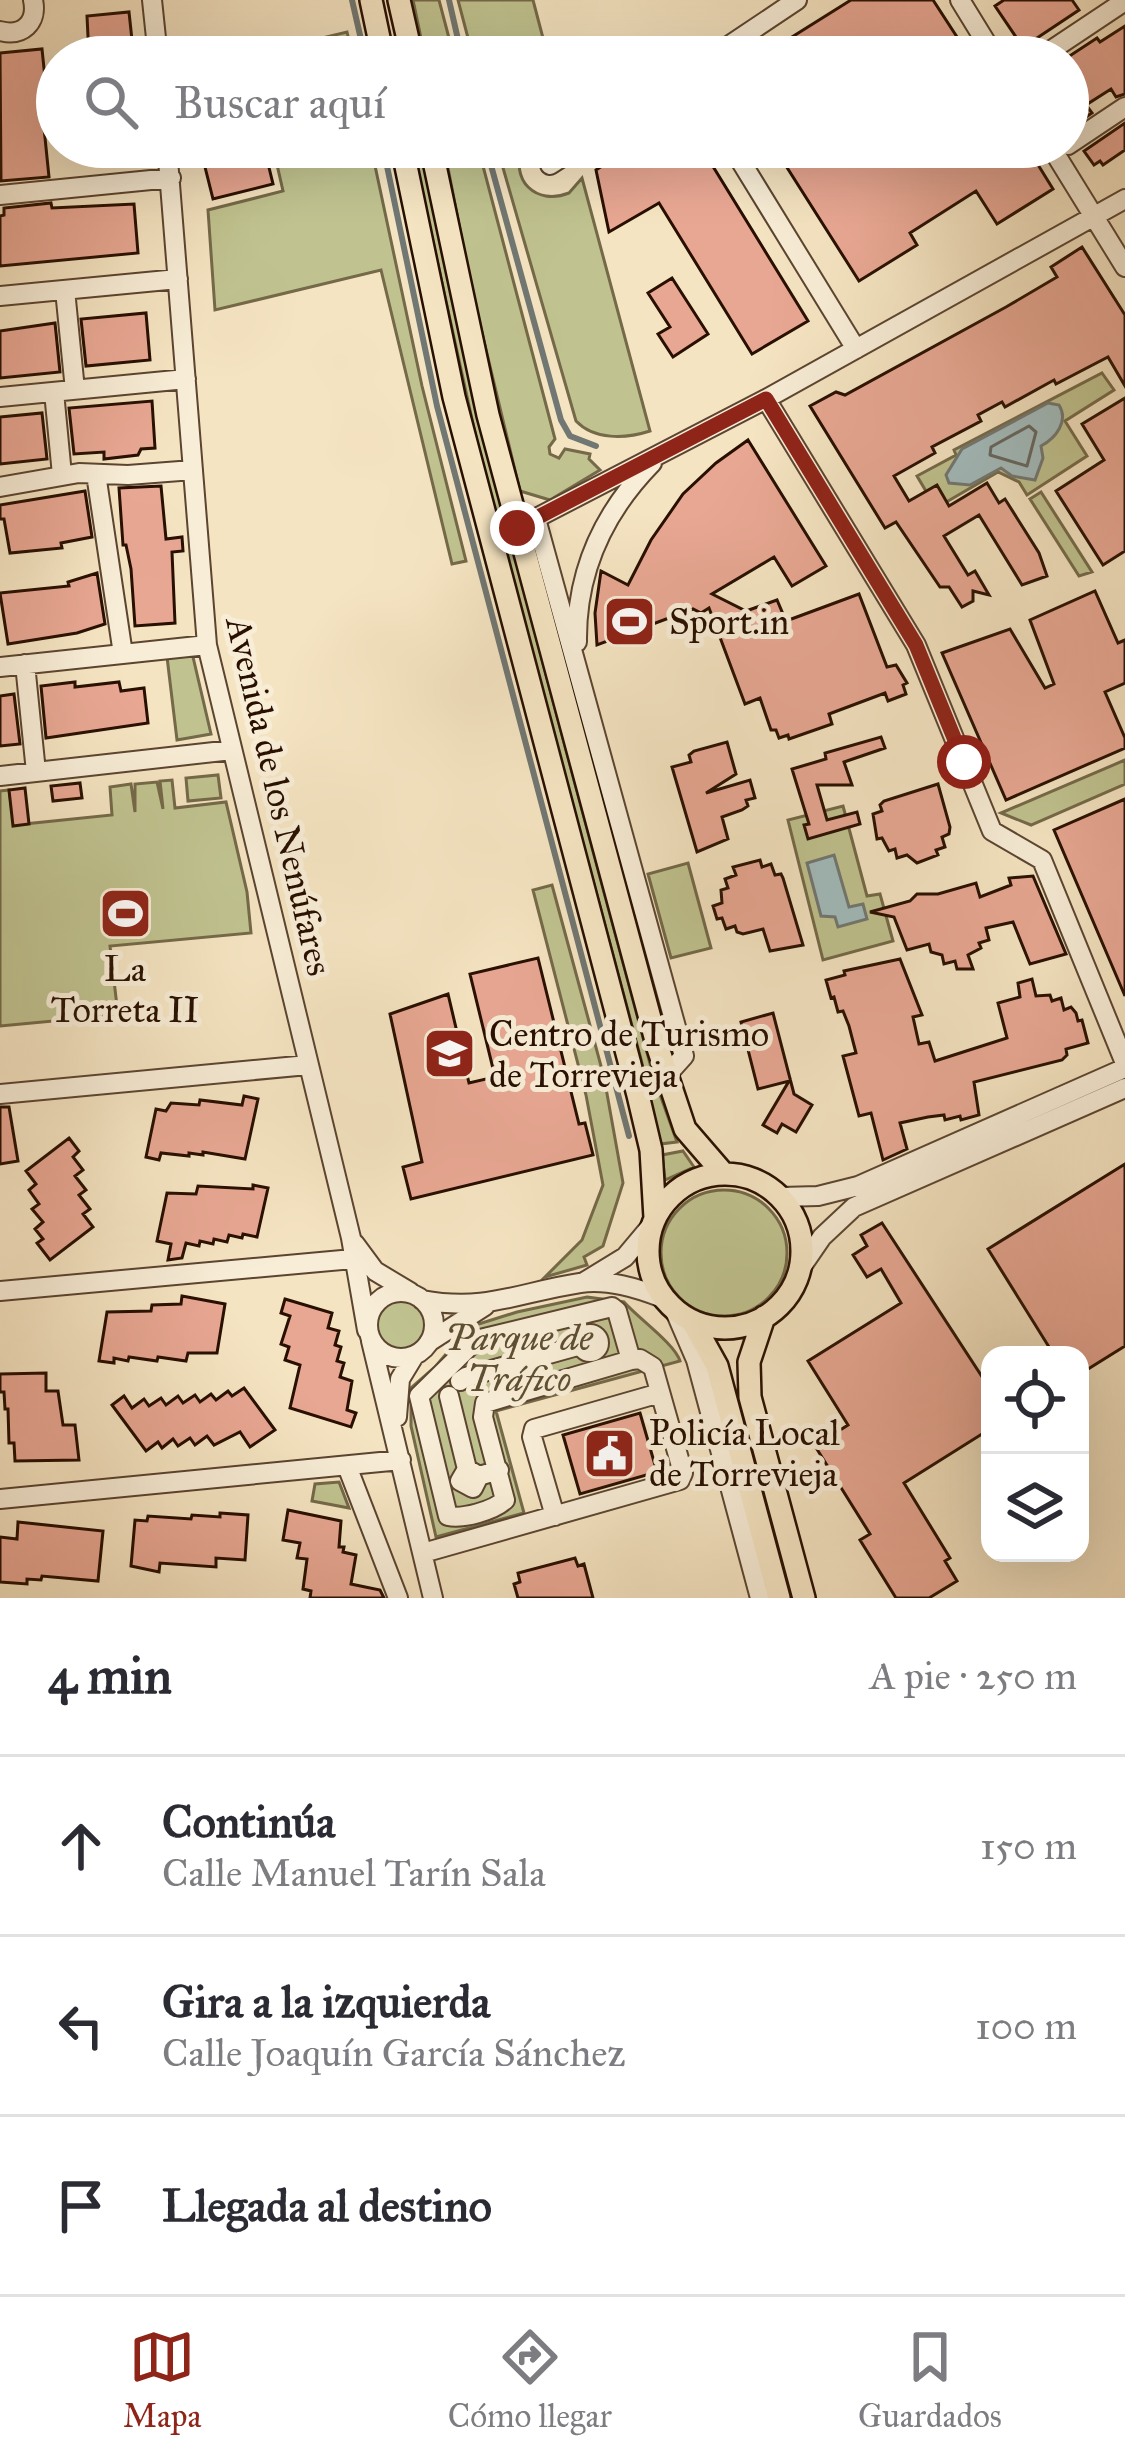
<!DOCTYPE html>
<html lang="es">
<meta charset="utf-8">
<style>
:root{--surface:#fff;--page:#f2f2f3;--text:#2b2b33;--muted:#7c7c81;--line:#e1e1e2;--accent:#8f2418}
body{margin:0;font-family:"IM FELL Great Primer",serif;background:var(--page);color:var(--text)}
.controls{position:absolute;right:36px;bottom:36px;display:grid;overflow:hidden;border-radius:24px;box-shadow:0 12px 48px #0002}
.controls button{width:108px;height:108px;display:grid;place-items:center;padding:0;border:0;border-bottom:3px solid var(--line);background:var(--surface);color:var(--text);font:60px sans-serif}
.stop{position:absolute;width:36px;height:36px;margin:-27px;border:9px solid #8f2418;border-radius:50%;background:#fff}
.stop.end{background:#8f2418;border-color:#fff;box-shadow:0 3px 12px #0008}
.list{margin:0;padding:0;list-style:none}
h2{display:flex;justify-content:space-between;align-items:center;height:156px;margin:0;padding:0 48px;font-size:51px}
h2 small{font-size:39px;font-weight:400;color:var(--muted)}
.list li{display:grid;grid-template-columns:78px 1fr auto;gap:36px;align-items:center;box-sizing:border-box;height:180px;padding:0 48px;border-top:3px solid var(--line)}
.list b{display:block;font-size:45px;white-space:nowrap}
.list p{margin:0;font-size:39px;white-space:nowrap;color:var(--muted)}
.list em{font-size:39px;font-style:normal;color:var(--muted)}
.icon{flex:none;width:66px;height:66px;fill:none;stroke:currentColor;stroke-width:2;stroke-linecap:round;stroke-linejoin:round}
.map{position:relative;flex:none;width:1125px;height:1598px;overflow:hidden}
.search{position:absolute;background:var(--surface);box-shadow:0 12px 48px #0002;left:36px;right:36px;top:36px;height:132px;display:flex;align-items:center;gap:30px;box-sizing:border-box;padding:0 42px;border-radius:66px;color:var(--muted);font-size:45px}
.sheet{height:696px;background:var(--surface)}
nav{display:flex;justify-content:space-around;align-items:center;box-sizing:border-box;height:168px;border-top:3px solid var(--line);background:var(--surface);font-size:33px;color:var(--muted)}
nav a{display:grid;justify-items:center;gap:6px}
nav .on{color:var(--accent)}
.map>svg:first-child{display:block}
</style>
<div class="map">
<svg width="1125" height="1598" viewBox="0 0 1125 1598">
<rect width="100%" height="100%" fill="#f5e4c2"/>
<filter id="stains"><feTurbulence type="fractalNoise" baseFrequency=".00167" numOctaves="4"/><feColorMatrix values="0 0 0 0 .2 0 0 0 0 .09 0 0 0 0 .02 0 0 0 .5 -.17"/></filter>
<radialGradient id="worn" r=".72"><stop offset=".6" stop-color="#630" stop-opacity="0"/><stop offset="1" stop-color="#630" stop-opacity=".3"/></radialGradient>
<path fill="#c0c390" stroke="#746948" stroke-width="3" d="M 413,0 L 439,0 L 454,57 L 425,57 Z
M 458,0 L 533,0 L 548,57 L 473,57 Z
M 347,32 L 353,57 L 251,57 L 251,55 Z
M 273,147 L 371,147 L 422,386 L 466,561 L 452,564 L 381,270 L 215,310 L 208,210 L 283,191 Z
M 412,147 L 421,147 C 484,460 571,767 653,1075 L 677,1142 L 660,1144 L 641,1059 L 487,487 Z
M 444,147 L 478,147 L 555,439 L 549,447 L 550,454 L 559,458 L 565,449 L 590,454 L 589,459 L 600,470 L 550,500 L 520,491 L 471,287 Z
M 497,147 L 523,147 C 509,180 536,206 569,193 L 582,178 L 650,431 C 625,439 594,440 576,421 Z
M 1102,373 L 1114,390 L 1065,421 L 1087,456 L 1027,495 L 1019,482 L 998,472 L 936,508 L 917,476 L 956,455 L 954,450 Z
M 1041,492 L 1092,572 L 1079,576 L 1030,499 Z
M 189,655 L 193,657 L 211,734 L 177,740 L 167,657 Z
M 1125,760 L 1125,784 L 1031,825 L 1001,813 Z
M 218,775 L 221,798 L 188,801 L 186,778 Z
M 172,780 L 175,808 L 226,802 L 247,892 L 251,933 L 110,946 L 118,1015 L 0,1026 L 0,791 L 9,790 L 14,825 L 112,815 L 110,787 L 131,784 L 135,812 L 135,784 L 157,782 L 163,809 L 160,781 Z
M 843,806 L 867,896 L 880,894 L 893,941 L 823,960 L 788,820 Z
M 688,863 L 711,948 L 671,958 L 648,874 Z
M 552,885 L 604,1077 L 623,1183 L 603,1246 L 584,1257 L 587,1265 L 545,1277 L 582,1240 L 603,1185 L 586,1095 L 533,890 Z
M 683,1151 L 694,1167 L 665,1180 L 662,1155 Z
M661 1253a63 63 0 1 1 126 0a63 63 0 1 1-126 0Z
M 587,1297 L 624,1302 C 638,1318 675,1344 680,1361 L 496,1411 L 524,1513 L 436,1537 L 411,1426 L 411,1388 L 435,1367 L 469,1327 L 517,1312 Z
M374 1325a27 27 0 1 1 54 0a27 27 0 1 1-54 0Z
M 339,1482 L 349,1508 L 312,1501 L 315,1484 Z"/>
<path fill="#a2bcbe" stroke="#717772" stroke-width="3" d="M 1048,403 L 1059,405 C 1069,421 1056,438 1041,446 L 1043,458 L 1035,480 L 1012,476 L 1001,468 L 970,485 L 949,483 L 946,475 L 962,449 Z
M 834,855 L 849,907 L 863,904 L 867,919 L 838,927 L 835,917 L 821,916 L 807,863 Z"/>
<g fill="none" stroke-linecap="round" stroke-linejoin="round">
<path stroke="#65665f" stroke-width="3" d="M 1029,426 L 1036,432 L 1027,466 L 990,455 L 991,447 Z"/>
<path stroke="#717772" stroke-width="6" d="M 352,0 L 365,57
M 449,0 L 462,57
M 383,147 L 437,406 L 629,1136
M 486,147 L 561,420 L 570,436 L 596,446"/>
</g>
<path fill="#e8a793" stroke="#280f00" stroke-width="3" d="M 851,0 L 933,0 L 970,57 L 760,57 Z
M 1004,0 L 1072,0 L 1079,10 L 1028,44 L 1025,40 L 1020,43 L 995,6 Z
M 129,12 L 132,40 L 126,40 L 128,57 L 89,57 L 87,16 Z
M 1125,26 L 1125,94 L 1116,97 L 1111,89 L 1086,105 L 1092,113 L 1079,122 L 1068,107 L 1068,57 L 1097,38 L 1100,42 Z
M 42,49 L 49,117 L 43,118 L 49,177 L 1,181 L 0,53 Z
M 1125,123 L 1125,150 L 1103,165 L 1100,161 L 1094,165 L 1084,151 Z
M 200,147 L 264,147 L 273,184 L 213,199 Z
M 631,147 L 701,147 L 808,321 L 752,354 L 659,203 L 609,232 L 596,170 Z
M 774,147 L 1027,147 L 1053,189 L 997,224 L 976,191 L 910,233 L 917,245 L 859,281 Z
M 51,203 L 52,208 L 134,204 L 138,253 L 0,266 L 0,216 L 4,215 L 4,208 Z
M 1082,247 L 1125,315 L 1125,386 L 1108,357 L 1056,384 L 1054,380 L 1005,407 L 1002,402 L 978,415 L 981,421 L 932,447 L 935,453 L 894,476 L 909,501 L 937,485 L 949,506 L 987,483 L 999,503 L 1005,499 L 1039,553 L 1047,576 L 1022,585 L 979,515 L 944,536 L 968,575 L 975,571 L 989,595 L 973,591 L 973,601 L 962,607 L 949,587 L 940,587 L 896,522 L 885,528 L 810,406 L 836,392 L 845,395 L 1006,307 L 1057,277 L 1051,267 Z
M 672,278 L 708,334 L 673,357 L 658,334 L 670,327 L 648,293 Z
M 146,313 L 150,360 L 86,366 L 81,319 Z
M 55,323 L 60,372 L 0,378 L 0,331 Z
M 1125,398 L 1125,551 L 1103,565 L 1056,491 L 1104,460 L 1082,424 Z
M 152,401 L 155,448 L 141,449 L 138,455 L 104,459 L 104,452 L 74,454 L 69,408 Z
M 42,413 L 47,459 L 0,464 L 0,417 Z
M 748,440 L 826,566 L 792,586 L 774,557 L 712,594 L 746,611 L 777,600 L 786,621 L 859,594 L 887,667 L 896,665 L 907,683 L 903,685 L 906,694 L 888,701 L 885,693 L 829,714 L 832,724 L 789,739 L 788,735 L 779,738 L 776,730 L 771,730 L 760,698 L 745,704 L 709,608 L 701,613 L 693,609 L 597,645 L 595,613 L 601,571 L 628,585 L 651,540 L 683,494 L 716,463 Z
M 161,486 L 166,539 L 182,537 L 183,551 L 172,552 L 175,623 L 135,626 L 131,569 L 126,545 L 123,545 L 119,488 Z
M 85,491 L 92,537 L 61,543 L 62,548 L 10,553 L 4,519 L 0,519 L 0,505 Z
M 97,573 L 105,624 L 77,633 L 8,644 L 0,593 L 69,586 L 68,582 Z
M 1095,591 L 1118,643 L 1125,640 L 1125,683 L 1105,692 L 1125,738 L 1125,748 L 1006,800 L 942,653 L 1010,629 L 1045,688 L 1054,684 L 1030,620 Z
M 75,682 L 75,687 L 119,682 L 121,691 L 144,688 L 148,723 L 46,738 L 41,686 Z
M 14,694 L 20,744 L 0,746 L 0,696 Z
M 881,737 L 885,748 L 844,762 L 852,785 L 817,785 L 827,820 L 857,812 L 860,824 L 808,839 L 804,825 L 809,824 L 792,769 L 826,759 L 825,753 Z
M 727,742 L 736,774 L 706,793 L 750,780 L 755,798 L 746,800 L 748,806 L 742,810 L 722,817 L 728,839 L 697,852 L 672,767 L 691,762 L 689,755 L 694,751 Z
M 80,783 L 82,798 L 53,801 L 51,786 Z
M 938,784 L 950,827 L 949,834 L 942,837 L 945,847 L 936,850 L 938,855 L 917,863 L 907,855 L 897,858 L 895,849 L 889,851 L 882,838 L 877,839 L 873,814 L 882,811 L 880,805 L 884,801 Z
M 25,788 L 29,824 L 13,826 L 9,790 Z
M 1125,799 L 1125,996 L 1054,830 Z
M 760,860 L 762,867 L 771,864 L 775,875 L 781,874 L 783,878 L 803,945 L 770,951 L 763,929 L 743,934 L 737,932 L 735,926 L 726,929 L 722,918 L 717,919 L 713,906 L 722,903 L 721,890 L 728,888 L 725,879 L 736,875 L 733,867 Z
M 1033,876 L 1066,954 L 1030,964 L 1013,922 L 986,928 L 989,940 L 979,943 L 981,948 L 968,955 L 973,969 L 957,969 L 955,961 L 944,964 L 942,955 L 931,952 L 929,944 L 907,950 L 894,917 L 870,912 L 910,901 L 917,894 L 938,894 L 976,883 L 980,897 L 1011,885 L 1009,878 Z
M 538,958 L 579,1124 L 585,1123 L 593,1155 L 411,1199 L 403,1167 L 422,1162 L 390,1014 L 448,994 L 469,1083 L 495,1077 L 470,974 Z
M 900,959 L 922,1015 L 913,1017 L 919,1044 L 929,1042 L 935,1061 L 1007,1038 L 998,1003 L 1020,997 L 1018,983 L 1032,979 L 1036,996 L 1050,995 L 1052,1001 L 1061,998 L 1064,1010 L 1071,1007 L 1076,1013 L 1078,1021 L 1082,1020 L 1088,1043 L 1066,1049 L 1067,1055 L 1062,1060 L 974,1082 L 979,1115 L 961,1120 L 960,1116 L 945,1120 L 944,1115 L 928,1117 L 900,1123 L 907,1149 L 883,1160 L 871,1113 L 859,1116 L 843,1056 L 856,1053 L 849,1026 L 843,1011 L 838,1012 L 834,997 L 831,998 L 826,980 L 845,975 L 844,971 Z
M 773,1013 L 794,1094 L 812,1105 L 796,1132 L 782,1124 L 777,1133 L 763,1125 L 789,1081 L 758,1089 L 741,1022 Z
M 244,1096 L 258,1099 L 245,1159 L 203,1152 L 203,1155 L 189,1153 L 189,1156 L 161,1153 L 159,1160 L 146,1157 L 156,1109 L 166,1111 L 171,1103 L 199,1105 L 200,1100 L 242,1105 Z
M 0,1107 L 9,1107 L 18,1161 L 0,1164 Z
M 69,1138 L 79,1151 L 73,1157 L 83,1170 L 75,1176 L 86,1190 L 79,1195 L 90,1209 L 83,1214 L 93,1227 L 50,1260 L 37,1243 L 43,1239 L 35,1229 L 43,1222 L 32,1209 L 39,1204 L 29,1190 L 36,1184 L 26,1171 Z
M 1125,1164 L 1125,1346 L 1080,1374 L 1080,1355 L 1054,1355 L 988,1249 Z
M 253,1185 L 268,1188 L 257,1237 L 243,1234 L 242,1238 L 229,1235 L 227,1242 L 214,1239 L 213,1244 L 200,1241 L 199,1246 L 186,1243 L 182,1258 L 168,1260 L 171,1244 L 157,1241 L 167,1193 L 196,1194 L 198,1186 L 253,1189 Z
M 882,1223 L 990,1389 L 990,1429 L 904,1483 L 950,1558 L 945,1561 L 957,1581 L 929,1598 L 896,1598 L 860,1540 L 870,1534 L 815,1446 L 848,1425 L 808,1361 L 901,1303 L 881,1269 L 867,1277 L 853,1255 L 867,1246 L 861,1235 Z
M 182,1296 L 225,1304 L 217,1353 L 188,1353 L 186,1361 L 158,1357 L 157,1361 L 129,1357 L 128,1361 L 114,1358 L 114,1363 L 99,1361 L 107,1312 L 151,1311 L 152,1305 L 181,1304 Z
M 285,1299 L 332,1313 L 328,1328 L 339,1331 L 335,1345 L 341,1347 L 337,1361 L 344,1363 L 340,1377 L 352,1381 L 347,1410 L 356,1413 L 351,1427 L 290,1408 L 300,1365 L 285,1360 L 289,1347 L 281,1344 L 290,1316 L 281,1313 Z
M 46,1373 L 46,1391 L 58,1391 L 63,1425 L 75,1425 L 79,1460 L 15,1461 L 14,1443 L 9,1443 L 8,1409 L 5,1409 L 4,1392 L 0,1392 L 0,1374 Z
M 244,1388 L 275,1430 L 250,1447 L 240,1432 L 214,1445 L 207,1436 L 195,1445 L 190,1438 L 178,1446 L 173,1439 L 162,1448 L 158,1442 L 146,1451 L 112,1405 L 124,1396 L 132,1408 L 144,1399 L 149,1406 L 161,1398 L 166,1405 L 178,1396 L 183,1403 L 195,1395 L 200,1402 L 211,1394 L 216,1400 L 228,1391 L 232,1396 Z
M 640,1413 L 657,1472 L 580,1494 L 563,1435 Z
M 288,1510 L 341,1521 L 339,1547 L 344,1547 L 343,1552 L 356,1555 L 351,1584 L 380,1590 L 384,1598 L 310,1598 L 311,1591 L 303,1589 L 307,1559 L 297,1558 L 300,1543 L 283,1540 Z
M 220,1513 L 248,1515 L 245,1560 L 216,1558 L 216,1567 L 160,1563 L 159,1572 L 131,1566 L 135,1520 L 147,1521 L 148,1516 L 191,1519 L 192,1515 L 220,1517 Z
M 18,1522 L 103,1531 L 98,1581 L 42,1576 L 41,1580 L 27,1579 L 27,1584 L 0,1582 L 0,1537 L 17,1539 Z
M 575,1558 L 578,1566 L 584,1564 L 593,1598 L 518,1598 L 514,1584 L 520,1582 L 518,1573 Z"/>
<g fill="none" stroke-linecap="round" stroke-linejoin="round">
<defs>
<path id="minor" d="M 152,0 L 158,57
M 960,0 L 995,57
M 0,31 C 22,37 38,23 33,0
M 712,57 L 797,0
M 1041,57 L 1125,1
M 1068,145 L 1125,107
M 167,147 L 207,645 L 351,1238 L 367,1330
M 732,147 L 856,349
M 1051,147 L 1125,267
M 550,165 L 578,147
M 0,195 L 171,178
M 65,290 L 75,390
M 0,296 L 178,279
M 54,392 L 62,475
M 0,397 L 186,379
M 766,399 L 916,645 L 992,831 L 1042,860 L 1125,1063
M 96,474 L 123,654
M 0,487 L 79,473 L 128,475 L 193,470
M 536,519 L 684,1056 L 666,1076
M 517,528 L 766,399 L 1125,199
M 577,642 C 576,571 603,513 652,463
M 25,664 L 36,772
M 0,667 L 207,645
M 0,776 L 232,750
M 0,1094 L 308,1065
M 781,1197 L 818,1196 L 858,1186 L 1125,1068
M 355,1244 L 375,1271 L 410,1292
M 800,1269 L 822,1237 L 854,1207 L 1125,1088
M 584,1282 L 625,1257 L 651,1226
M 0,1291 L 353,1259
M368 1325a33 33 0 1 1 66 0a33 33 0 1 1-66 0Z
M 422,1300 C 487,1312 520,1292 580,1283 C 608,1279 637,1288 663,1298
M 612,1307 L 617,1311 L 631,1360 L 485,1403 L 483,1417 L 505,1500 C 493,1511 463,1519 448,1516 L 419,1396 L 476,1340 Z
M 674,1309 L 696,1360 L 760,1598
M581 1343a9 9 0 1 1 18 0a9 9 0 1 1-18 0Z
M 371,1341 L 433,1598
M 429,1342 L 485,1306
M 460,1381 L 466,1377 L 581,1345
M 449,1396 L 467,1469
M 397,1417 L 400,1379 L 414,1356
M 347,1466 L 398,1598
M 479,1476 L 473,1488 L 460,1481 L 467,1469 L 479,1476 L 499,1470
M 0,1499 L 401,1460
M 555,1516 L 532,1437 L 534,1429 L 660,1393
M 423,1553 L 680,1480 L 683,1473 L 653,1367 L 640,1359 L 631,1360"/>
<path id="major" d="M 371,0 L 383,57
M 399,0 L 412,57
M 402,147 L 454,397 L 638,1095 L 651,1150 L 655,1218
M 431,147 L 488,415 L 658,1048 L 685,1129 L 723,1173
M648 1251a77 77 0 1 1 154 0a77 77 0 1 1-154 0Z
M 764,1317 L 749,1362 L 750,1397 L 804,1598
M 692,1321 L 717,1366 L 779,1598"/>
</defs>
<use href="#minor" stroke="#5b4430" stroke-width="22"/>
<use href="#major" stroke="#280f00" stroke-width="26"/>
<use href="#minor" stroke="#f8edd7" stroke-width="18"/>
<use href="#major" stroke="#f5e4c2" stroke-width="21"/>
</g>
<g fill="none" stroke-linecap="round" stroke-linejoin="round">
<path stroke="#8f2418" stroke-width="15" d="M 517,528 L 766,399 L 916,645 L 964,762"/>
</g>
<defs>
<symbol id="stadium-square" viewBox="-11 -11 22 22"><rect x="-9" y="-9" width="18" height="18" rx="4" fill="#8f2418" stroke="#f8edd7"/><path d="M0-5a6.5 5 0 1 0 0 10a6.5 5 0 1 0 0-10ZM-3.5-1.8h7v3.6h-7Z" fill="#fff"/></symbol>
<symbol id="university-square" viewBox="-11 -11 22 22"><rect x="-9" y="-9" width="18" height="18" rx="4" fill="#8f2418" stroke="#f8edd7"/><path d="M0-5L7-2L0 1L-7-2ZM-4 1L0 2.5L4 1V4Q0 6-4 4Z" fill="#fff"/></symbol>
<symbol id="civic-square" viewBox="-11 -11 22 22"><rect x="-9" y="-9" width="18" height="18" rx="4" fill="#8f2418" stroke="#f8edd7"/><path d="M-.6-6.5H3V-4.5H.6V-3L4-1V1h2V6H-6V1h2V-1L-.6-3ZM-1.2 2.5V6h2.4V2.5Z" fill="#fff"/></symbol>
</defs>
<g fill-rule="evenodd">
<use href="#stadium-square" x="600" y="592" width="59" height="59"/>
<use href="#stadium-square" x="96" y="884" width="59" height="59"/>
<use href="#university-square" x="420" y="1024" width="59" height="59"/>
<use href="#civic-square" x="580" y="1424" width="59" height="59"/>
</g>
<g text-anchor="middle" stroke-width="10" stroke-linejoin="round" paint-order="stroke">
<g font-size="36" fill="#280f00" stroke="#f8edd7" text-anchor="start">
<text x="669" y="634">Sport.in</text>
<text x="125" y="981" text-anchor="middle">La<tspan x="125" dy="41">Torreta II</tspan></text>
<text x="489" y="1046">Centro de Turismo<tspan x="489" dy="41">de Torrevieja</tspan></text>
<text x="649" y="1445">Policía Local<tspan x="649" dy="41">de Torrevieja</tspan></text>
</g>
<g font-size="36" fill="#280f00" stroke="#f8edd7">
<text transform="translate(280 796) rotate(77)" y="13">Avenida de los Nenúfares</text>
</g>
<g font-size="36" font-style="italic" fill="#5d4e32" stroke="#f8edd7">
<text x="519" y="1350">Parque de<tspan x="519" dy="41">Tráfico</tspan></text>
</g>
</g>
<rect width="100%" height="100%" filter="url(#stains)"/>
<rect width="100%" height="100%" fill="url(#worn)"/>
</svg>
<div class="controls">
<button><svg class="icon" aria-label="locate" viewBox="0 0 24 24"><circle cx="12" cy="12" r="6"/><path d="M12 2v4M12 18v4M2 12h4M18 12h4"/></svg></button>
<button><svg class="icon" aria-label="layers" viewBox="0 0 24 24"><path d="M12 4l9 5-9 5-9-5zM3 14l9 5 9-5"/></svg></button>
</div>
<div class="stop" style="left:964px;top:762px"></div>
<div class="stop end" style="left:517px;top:528px"></div>
<div class="search"><svg class="icon" aria-label="search" viewBox="0 0 24 24"><circle cx="10" cy="10" r="6"/><path d="M15 15l6 6"/></svg>Buscar aquí</div>
</div>
<section class="sheet">
<h2>4 min<small>A pie · 250 m</small></h2>
<ul class="list">
<li><svg class="icon" aria-label="ahead" viewBox="0 0 24 24"><path d="M12 20V5M6 11l6-6 6 6"/></svg><div><b>Continúa</b><p>Calle Manuel Tarín Sala</p></div><em>150 m</em></li>
<li><svg class="icon" aria-label="left" viewBox="0 0 24 24"><path d="M17 20v-9H6M10 6l-5 5 5 5"/></svg><div><b>Gira a la izquierda</b><p>Calle Joaquín García Sánchez</p></div><em>100 m</em></li>
<li><svg class="icon" aria-label="arrive" viewBox="0 0 24 24"><path d="M6 21V4h12l-3 4 3 4H6"/></svg><div><b>Llegada al destino</b></div></li>
</ul>
</section>
<nav>
<a class="on"><svg class="icon" aria-label="map" viewBox="0 0 24 24"><path d="M3 6l6-2 6 2 6-2v14l-6 2-6-2-6 2zM9 4v14M15 6v14"/></svg>Mapa</a>
<a><svg class="icon" aria-label="directions" viewBox="0 0 24 24"><path d="M12 3l9 9-9 9-9-9zM9 14v-3h6M13 9l2 2-2 2"/></svg>Cómo llegar</a>
<a><svg class="icon" aria-label="saved" viewBox="0 0 24 24"><path d="M7 4h10v16l-5-4-5 4z"/></svg>Guardados</a>
</nav>
